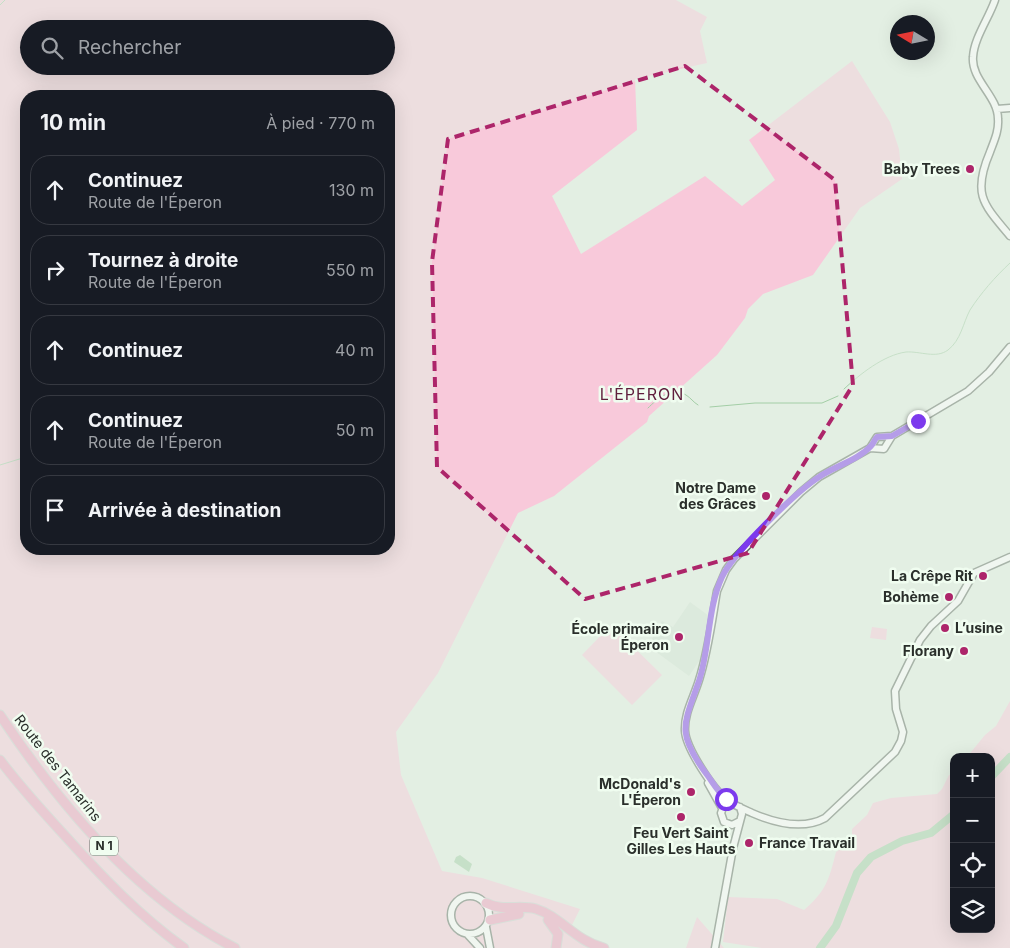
<!DOCTYPE html>
<html lang="fr">
<meta charset="utf-8">
<style>
:root{--surface:#171b24;--page:#20242c;--text:#f1f3f6;--muted:#9ea1a6;--line:#363941}
body{margin:0;font-family:Inter,sans-serif;background:var(--page);color:var(--text)}
.controls{position:absolute;right:15px;bottom:15px;display:grid;overflow:hidden;border-radius:10px;box-shadow:0 5px 20px #0002}
.controls button{width:45px;height:45px;display:grid;place-items:center;padding:0;border:0;border-bottom:1px solid var(--line);background:var(--surface);color:var(--text);font:25px sans-serif}
.compass{position:absolute;left:890px;top:15px;width:45px;height:45px;border-radius:50%;background:var(--surface);box-shadow:0 5px 20px #0002;rotate:280deg}
.stop{position:absolute;width:15px;height:15px;margin:-11px;border:4px solid #7c3aed;border-radius:50%;background:#fff}
.stop.end{background:#7c3aed;border-color:#fff;box-shadow:0 1px 5px #0008}
.list{margin:0;padding:0;list-style:none}
h2{display:flex;justify-content:space-between;align-items:center;height:65px;margin:0;padding:0 20px;font-size:21px}
h2 small{font-size:16px;font-weight:400;color:var(--muted)}
.list li{display:grid;grid-template-columns:32px 1fr auto;gap:15px;align-items:center;box-sizing:border-box;height:70px;margin:0 10px 10px;padding:0 10px;border:1px solid var(--line);border-radius:20px}
.list b{display:block;font-size:19px;white-space:nowrap}
.list p{margin:0;font-size:16px;white-space:nowrap;color:var(--muted)}
.list em{font-size:16px;font-style:normal;color:var(--muted)}
.icon{flex:none;width:28px;height:28px;fill:none;stroke:currentColor;stroke-width:2;stroke-linecap:round;stroke-linejoin:round}
.map{position:relative;flex:none;width:1010px;height:948px;overflow:hidden}
.search{position:absolute;background:var(--surface);box-shadow:0 5px 20px #0002;left:20px;top:20px;width:375px;height:55px;display:flex;align-items:center;gap:12px;box-sizing:border-box;padding:0 18px;border-radius:28px;color:var(--muted);font-size:19px}
.panel{position:absolute;background:var(--surface);box-shadow:0 5px 20px #0002;left:20px;top:90px;width:375px;height:465px;border-radius:20px}
.map>svg:first-child{display:block}
</style>
<div class="map">
<svg width="1010" height="948" viewBox="0 0 1010 948">
<rect width="100%" height="100%" fill="#e3efe3"/>
<path fill="#d3e5d4" d="M 690,602 L 709,616 L 702,657 L 689,676 L 648,646 L 662,621 L 673,627 Z"/>
<path fill="#f8c9da" fill-rule="evenodd" d="M 0,0 L 676,0 L 707,17 L 700,31 L 707,63 L 635,79 L 637,130 L 552,196 L 581,254 L 705,176 L 742,206 L 775,180 L 749,140 L 852,61 L 890,122 L 899,149 L 902,179 L 860,208 L 813,275 L 763,294 L 748,309 L 745,318 L 717,355 L 649,416 L 647,422 L 554,496 L 518,513 L 438,673 L 396,732 L 401,775 L 442,871 L 482,878 L 580,909 L 568,933 L 589,948 L 0,948 ZM 29,29 L 386,29 L 386,66 L 29,66 ZM 26,96 L 389,96 L 389,549 L 26,549 Z
M 611,625 L 662,675 L 632,705 L 582,655 Z
M 872,627 L 887,629 L 886,640 L 870,638 Z
M 1010,701 L 1010,948 L 762,948 L 723,942 L 728,897 L 777,899 L 804,910 C 826,891 829,880 836,852 L 852,842 L 852,829 L 867,815 L 873,803 L 891,798 L 937,794 L 942,789 L 949,775 L 954,774 L 954,929 L 991,929 L 991,757 L 967,757 L 985,735 L 996,726 Z
M 697,917 L 724,948 L 686,948 Z"/>
<path fill="#a3cea6" d="M 460,855 L 472,864 L 469,872 L 454,862 L 456,857 Z"/>
<g fill="none" stroke-linecap="round" stroke-linejoin="round">
<path stroke="#a3cea6" stroke-width="1" d="M 0,5 L 5,0
M 844,389 C 860,374 884,355 906,352 C 920,351 936,359 948,350 C 961,340 963,323 970,310 C 981,293 995,277 1010,263
M 710,407 L 755,403 L 822,403 L 838,396
M 648,408 C 657,399 672,386 686,395 C 691,398 693,402 698,405
M 0,465 L 26,457"/>
<path stroke="#a3cea6" stroke-width="8" d="M 991,777 L 1010,757
M 820,948 L 836,926 L 857,873 L 871,857 L 902,841 L 931,833 L 954,814"/>
<defs>
<path id="secondary" d="M 995,0 C 989,18 974,38 973,57 C 971,80 998,96 998,119 C 999,131 994,141 990,152 C 972,194 983,204 1010,236
M 997,109 L 1010,108
M 892,436 L 877,437 L 870,448 L 819,477 L 801,492 L 734,559 L 726,570 L 717,591 C 712,620 708,652 699,680 C 694,697 684,713 685,731 C 686,748 713,789 726,799 C 733,805 743,809 752,813 C 775,823 803,830 825,818 L 895,752 L 901,741 L 903,732 L 896,709 L 895,691 L 920,640 L 931,626 L 958,601 L 974,573 L 1010,557
M 870,448 L 884,449 L 892,436 L 968,391 L 989,372 L 1010,347
M 708,783 L 722,808
M 724,805 L 721,813 L 724,822 L 732,825 L 738,822
M451 915a19 19 0 1 1 38 0a19 19 0 1 1-38 0Z
M 486,927 L 490,948
M 468,935 L 480,948
M 715,948 L 733,848 L 742,814 L 740,807"/>
<path id="highway" d="M 0,715 C 59,804 139,899 235,948
M 0,760 C 21,788 44,813 67,838 C 104,879 140,916 184,948
M 486,903 C 503,912 519,904 536,909 C 560,916 575,941 604,948
M 490,920 L 519,914
M 548,920 L 558,934 L 556,948"/>
</defs>
<use href="#secondary" stroke="#616d62" stroke-width="9"/>
<use href="#highway" stroke="#cccdcc" stroke-width="11"/>
<use href="#secondary" stroke="#fff" stroke-width="6"/>
<use href="#highway" stroke="#f09dbd" stroke-width="9"/>
</g>
<g fill="none" stroke-linecap="round" stroke-linejoin="round">
<path stroke="#7c3aed" stroke-width="6" d="M 726,799 C 718,792 712,781 705,772 C 676,732 684,724 699,681 C 710,648 707,609 722,577 C 733,553 796,492 819,477 C 835,466 858,460 871,446 C 874,443 874,440 877,437 L 892,436 L 918,421"/>
</g>
<path d="M0 0H1010V948H0ZM 685,66 L 835,180 L 853,385 L 748,553 L 585,599 L 437,467 L 432,262 L 448,139 Z" fill="#e3efe3" fill-opacity=".55" fill-rule="evenodd"/>
<path fill="none" stroke="#ad256a" stroke-width="4" stroke-dasharray="10 6" stroke-linejoin="round" d="M 685,66 L 835,180 L 853,385 L 748,553 L 585,599 L 437,467 L 432,262 L 448,139 Z"/>
<g fill="#ad256a" stroke="#f0fdf0" stroke-width="2">
<circle cx="970" cy="169" r="5"/>
<circle cx="766" cy="496" r="5"/>
<circle cx="983" cy="576" r="5"/>
<circle cx="949" cy="597" r="5"/>
<circle cx="945" cy="628" r="5"/>
<circle cx="679" cy="637" r="5"/>
<circle cx="964" cy="651" r="5"/>
<circle cx="691" cy="792" r="5"/>
<circle cx="681" cy="817" r="5"/>
<circle cx="749" cy="843" r="5"/>
</g>
<g text-anchor="middle" stroke-width="5" stroke-linejoin="round" paint-order="stroke">
<rect fill="#f0fdf0" stroke="#656d66" stroke-width="1" x="90" y="836.5" width="28" height="19" rx="4"/>
<g font-size="12" font-weight="bold" fill="#2a2f2b">
<text x="104" y="850">N 1</text>
</g>
<g font-size="14" font-weight="bold" fill="#2a2f2b" stroke="#f0fdf0" text-anchor="end">
<text x="960" y="174">Baby Trees</text>
<text x="756" y="493">Notre Dame<tspan x="756" dy="16">des Grâces</tspan></text>
<text x="973" y="581">La Crêpe Rit</text>
<text x="939" y="602">Bohème</text>
<text x="955" y="633" text-anchor="start">L’usine</text>
<text x="669" y="634">École primaire<tspan x="669" dy="16">Éperon</tspan></text>
<text x="954" y="656">Florany</text>
<text x="681" y="789">McDonald's<tspan x="681" dy="16">L'Éperon</tspan></text>
<text x="681" y="838" text-anchor="middle">Feu Vert Saint<tspan x="681" dy="16">Gilles Les Hauts</tspan></text>
<text x="759" y="848" text-anchor="start">France Travail</text>
</g>
<g font-size="14" fill="#2a2f2b" stroke="#f0fdf0">
<text transform="translate(58 768) rotate(52)" y="5">Route des Tamarins</text>
</g>
<g font-size="16" letter-spacing="1" fill="#5f1e3c" stroke="#f0fdf0">
<text x="642" y="400">L'ÉPERON</text>
</g>
</g>
</svg>
<div class="controls">
<button>+</button>
<button>−</button>
<button><svg class="icon" aria-label="locate" viewBox="0 0 24 24"><circle cx="12" cy="12" r="6"/><path d="M12 2v4M12 18v4M2 12h4M18 12h4"/></svg></button>
<button><svg class="icon" aria-label="layers" viewBox="0 0 24 24"><path d="M12 4l9 5-9 5-9-5zM3 14l9 5 9-5"/></svg></button>
</div>
<svg class="compass" viewBox="-18 -18 36 36"><path d="M0-13l5 13h-10z" fill="#e53935"/><path d="M0 13l5-13h-10z" fill="#9ea1a6"/></svg>
<div class="stop" style="left:726px;top:799px"></div>
<div class="stop end" style="left:918px;top:421px"></div>
<div class="search"><svg class="icon" aria-label="search" viewBox="0 0 24 24"><circle cx="10" cy="10" r="6"/><path d="M15 15l6 6"/></svg>Rechercher</div>
<section class="panel">
<h2>10 min<small>À pied · 770 m</small></h2>
<ul class="list">
<li><svg class="icon" aria-label="ahead" viewBox="0 0 24 24"><path d="M12 20V5M6 11l6-6 6 6"/></svg><div><b>Continuez</b><p>Route de l'Éperon</p></div><em>130 m</em></li>
<li><svg class="icon" aria-label="right" viewBox="0 0 24 24"><path d="M7 20v-9h11M14 6l5 5-5 5"/></svg><div><b>Tournez à droite</b><p>Route de l'Éperon</p></div><em>550 m</em></li>
<li><svg class="icon" aria-label="ahead" viewBox="0 0 24 24"><path d="M12 20V5M6 11l6-6 6 6"/></svg><div><b>Continuez</b></div><em>40 m</em></li>
<li><svg class="icon" aria-label="ahead" viewBox="0 0 24 24"><path d="M12 20V5M6 11l6-6 6 6"/></svg><div><b>Continuez</b><p>Route de l'Éperon</p></div><em>50 m</em></li>
<li><svg class="icon" aria-label="arrive" viewBox="0 0 24 24"><path d="M6 21V4h12l-3 4 3 4H6"/></svg><div><b>Arrivée à destination</b></div></li>
</ul>
</section>
</div>
